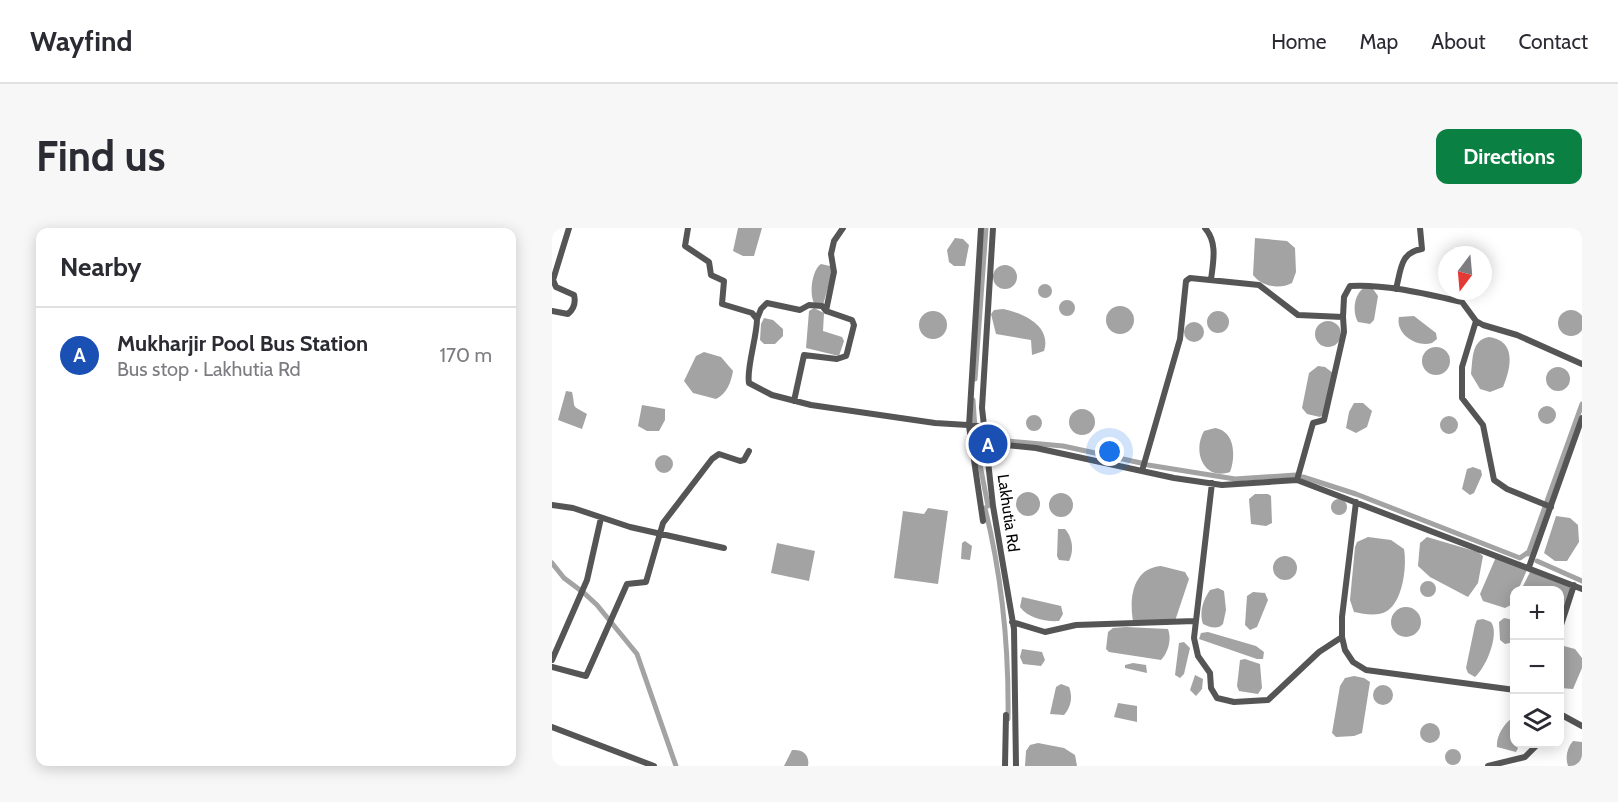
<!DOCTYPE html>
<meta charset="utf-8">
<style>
:root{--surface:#fff;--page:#f7f7f7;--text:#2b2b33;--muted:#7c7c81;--line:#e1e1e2;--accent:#0b8043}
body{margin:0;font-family:Cabin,sans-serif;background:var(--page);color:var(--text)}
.controls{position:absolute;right:18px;bottom:18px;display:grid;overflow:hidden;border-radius:12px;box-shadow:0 3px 15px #0003}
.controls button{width:54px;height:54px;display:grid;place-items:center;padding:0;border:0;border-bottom:2px solid var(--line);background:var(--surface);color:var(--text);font:30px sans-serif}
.compass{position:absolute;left:886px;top:18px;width:54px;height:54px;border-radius:50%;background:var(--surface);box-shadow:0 3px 15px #0003;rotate:196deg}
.you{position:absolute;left:558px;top:224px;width:21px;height:21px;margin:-15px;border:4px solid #fff;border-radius:50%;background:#1a73e8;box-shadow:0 0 0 9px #1a73e833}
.badge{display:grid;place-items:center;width:39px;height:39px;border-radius:50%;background:var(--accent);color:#fff;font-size:20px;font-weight:700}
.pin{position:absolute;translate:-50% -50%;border:3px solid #fff;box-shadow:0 2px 6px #0006}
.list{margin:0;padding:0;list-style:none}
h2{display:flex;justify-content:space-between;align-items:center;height:78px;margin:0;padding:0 24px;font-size:26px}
h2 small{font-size:20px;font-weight:400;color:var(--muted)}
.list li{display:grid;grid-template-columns:39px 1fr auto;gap:18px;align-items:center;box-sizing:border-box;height:96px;padding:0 24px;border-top:2px solid var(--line)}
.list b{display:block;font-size:22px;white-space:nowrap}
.list p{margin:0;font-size:20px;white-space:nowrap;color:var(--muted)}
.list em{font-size:20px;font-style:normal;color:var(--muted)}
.icon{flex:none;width:33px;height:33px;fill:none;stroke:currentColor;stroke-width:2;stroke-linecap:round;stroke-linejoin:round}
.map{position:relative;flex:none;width:1030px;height:538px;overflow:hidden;border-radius:12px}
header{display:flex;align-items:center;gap:36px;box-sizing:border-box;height:84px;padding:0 30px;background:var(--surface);border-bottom:2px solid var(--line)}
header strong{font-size:28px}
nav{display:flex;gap:33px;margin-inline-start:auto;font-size:21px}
.intro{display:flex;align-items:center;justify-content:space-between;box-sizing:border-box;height:144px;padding:0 36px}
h1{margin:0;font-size:42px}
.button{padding:15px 27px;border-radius:12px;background:var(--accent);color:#fff;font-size:21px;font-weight:700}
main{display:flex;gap:36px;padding:0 36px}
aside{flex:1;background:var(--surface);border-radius:12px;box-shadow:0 3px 15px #0003}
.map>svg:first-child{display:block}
</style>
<header>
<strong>Wayfind</strong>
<nav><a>Home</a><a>Map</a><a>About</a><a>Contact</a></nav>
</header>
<div class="intro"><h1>Find us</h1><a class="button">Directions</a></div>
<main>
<aside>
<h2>Nearby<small></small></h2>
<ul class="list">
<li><span class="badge" style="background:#1a4fb4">A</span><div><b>Mukharjir Pool Bus Station</b><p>Bus stop · Lakhutia Rd</p></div><em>170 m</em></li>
</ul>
</aside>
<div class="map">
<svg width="1030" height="538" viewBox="0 0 1030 538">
<rect width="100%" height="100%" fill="#fff"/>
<path fill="#a3a3a3" d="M 186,0 L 210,0 L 202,28 L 191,28 L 181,23 Z
M 403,10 L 411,11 L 417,17 L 413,38 L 402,38 L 397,34 L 395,22 Z
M 703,10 L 735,13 L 743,20 L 744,44 L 740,55 C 727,62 709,58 701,47 Z
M 269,36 L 278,38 L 281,42 L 271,77 L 262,75 C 257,65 260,42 269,36 Z
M441 49a12 12 0 1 1 24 0a12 12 0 1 1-24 0Z
M486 63a7 7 0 1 1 14 0a7 7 0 1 1-14 0Z
M 812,60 L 821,61 L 826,68 L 822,92 L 818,96 L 806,94 C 800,84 802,66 812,60 Z
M507 80a8 8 0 1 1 16 0a8 8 0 1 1-16 0Z
M554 92a14 14 0 1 1 28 0a14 14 0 1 1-28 0Z
M 262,80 L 272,85 L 271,103 L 290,109 L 292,113 L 287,128 L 254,120 L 257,83 Z
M 451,81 C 471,85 500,98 492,123 L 480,127 L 479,112 L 444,106 L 439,86 L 442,82 Z
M1006 95a13 13 0 1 1 26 0a13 13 0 1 1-26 0Z
M367 97a14 14 0 1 1 28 0a14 14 0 1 1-28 0Z
M655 94a11 11 0 1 1 22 0a11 11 0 1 1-22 0Z
M 862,88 L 884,105 L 885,111 L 880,115 C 865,120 843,106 847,89 Z
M 212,90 L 221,92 L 231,101 L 231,108 L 223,116 L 212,116 L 208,112 L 209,96 Z
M763 106a13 13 0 1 1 26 0a13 13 0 1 1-26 0Z
M632 104a10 10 0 1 1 20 0a10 10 0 1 1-20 0Z
M 937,109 C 965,113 959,140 951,159 L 938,164 L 928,161 L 919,146 C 921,131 919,112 937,109 Z
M870 133a14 14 0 1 1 28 0a14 14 0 1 1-28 0Z
M 152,124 L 169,129 L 181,143 C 179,154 175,166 164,171 L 141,165 L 132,153 L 144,128 Z
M 766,138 L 773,139 L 781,145 L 772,186 L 768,189 L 755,186 L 750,180 L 757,145 Z
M994 151a12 12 0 1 1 24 0a12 12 0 1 1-24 0Z
M 14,163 L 20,164 C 24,182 18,176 35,186 L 30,201 L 6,192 Z
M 802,175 L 811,175 L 820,183 L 815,199 L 804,205 L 794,200 L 797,184 Z
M 90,177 L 113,181 L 113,192 L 107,203 L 95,203 L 86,198 Z
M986 187a9 9 0 1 1 18 0a9 9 0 1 1-18 0Z
M517 194a13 13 0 1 1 26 0a13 13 0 1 1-26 0Z
M474 195a8 8 0 1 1 16 0a8 8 0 1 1-16 0Z
M888 197a9 9 0 1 1 18 0a9 9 0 1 1-18 0Z
M 663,200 C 683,203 684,228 678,244 C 652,253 640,224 652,203 Z
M103 236a9 9 0 1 1 18 0a9 9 0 1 1-18 0Z
M 921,239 L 929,242 L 930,247 L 922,265 L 918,267 L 910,261 L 915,241 Z
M464 276a12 12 0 1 1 24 0a12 12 0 1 1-24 0Z
M497 277a12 12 0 1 1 24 0a12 12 0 1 1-24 0Z
M 703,266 L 716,266 L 719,268 L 720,295 L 714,298 L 699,296 L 697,271 Z
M779 279a8 8 0 1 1 16 0a8 8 0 1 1-16 0Z
M 376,280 L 396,283 L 386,356 L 342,350 L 351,283 L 372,286 Z
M 1004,288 L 1018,290 L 1026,297 L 1027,314 L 1015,333 L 1003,333 L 992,325 Z
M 506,301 L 513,301 C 521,310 522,323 517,333 L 507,332 L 505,328 Z
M 816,309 L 839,312 L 852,321 C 855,338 851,373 835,383 C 825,389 812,386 802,384 L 798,372 L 803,319 L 805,314 Z
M 875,309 L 926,324 L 931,328 L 926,355 L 916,369 L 878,349 L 866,338 L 868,315 Z
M 413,313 L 420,318 L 418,332 L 409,331 L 410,315 Z
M 225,315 L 263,323 L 257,353 L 219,345 Z
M721 340a12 12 0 1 1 24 0a12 12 0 1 1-24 0Z
M 944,329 L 975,342 L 966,362 L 963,362 L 961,376 L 953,380 L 931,373 L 928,366 Z
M 609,338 L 633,344 L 637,351 L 623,393 L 581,393 C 577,370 581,340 609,338 Z
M 978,344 L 1018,358 L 1018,367 L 1008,392 L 1008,362 L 969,362 Z
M868 361a8 8 0 1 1 16 0a8 8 0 1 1-16 0Z
M 666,360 L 672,363 L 674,382 L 671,396 C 666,402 657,399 651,396 C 647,384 651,372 658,362 Z
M 701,364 L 713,365 L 716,372 L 705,399 L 698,402 L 693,397 L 695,368 Z
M 470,369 L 509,378 L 511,386 L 507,393 C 493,394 476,390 468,379 Z
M839 394a15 15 0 1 1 30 0a15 15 0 1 1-30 0Z
M 952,390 L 962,392 L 962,414 L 953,416 L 948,412 L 947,394 Z
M 931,391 L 939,394 C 948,406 934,440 923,449 L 916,445 L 914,440 L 923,397 L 925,392 Z
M 574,399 L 616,401 C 620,412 616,424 609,432 L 557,424 L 554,421 L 556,404 L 561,400 Z
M 656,404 L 704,418 L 712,424 L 711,431 L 705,431 L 647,411 L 649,405 Z
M 632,414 L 638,420 L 632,446 L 628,450 L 623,447 L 627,415 Z
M 1008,417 L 1023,421 L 1030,430 L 1030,440 L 1021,461 L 1008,460 Z
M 470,421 L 490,424 L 493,432 L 489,438 L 471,436 L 468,429 Z
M 693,431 L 708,436 L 710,460 L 706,466 L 687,463 L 685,458 L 688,432 Z
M 581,435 L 594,437 L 595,445 L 573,440 L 573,437 Z
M 643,447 L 651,451 L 650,461 L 644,468 L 638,462 Z
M 802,448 L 812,450 L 818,454 L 810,505 L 802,508 L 784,509 L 780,505 L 788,458 L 793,450 Z
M 509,456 L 517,459 C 521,469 519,479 512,487 L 498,486 L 504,459 Z
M821 467a10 10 0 1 1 20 0a10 10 0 1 1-20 0Z
M 566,475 L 585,478 L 585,494 L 562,489 Z
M 959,491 L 962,493 L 963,516 L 968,516 L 964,524 L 945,519 C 944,509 951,497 959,491 Z
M868 505a10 10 0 1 1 20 0a10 10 0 1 1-20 0Z
M 1021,513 L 1030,514 L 1030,538 L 1016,538 C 1013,529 1015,520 1021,513 Z
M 486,515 L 512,520 L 523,527 L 525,538 L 473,538 L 474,523 L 478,517 Z
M893 529a8 8 0 1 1 16 0a8 8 0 1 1-16 0Z
M 240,522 C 251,521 258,527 256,538 L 232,538 Z"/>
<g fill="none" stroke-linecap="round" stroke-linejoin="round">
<path stroke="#a3a3a3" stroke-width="5" d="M 423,151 L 434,0
M 421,172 L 424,216 L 436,278
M 423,210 L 511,218 L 589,235
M 596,237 L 683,251 L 744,247
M 751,249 L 804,266 L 968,330 L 975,325
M 433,280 C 450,349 457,420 456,491
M 976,326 L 1030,176
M 985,333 L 1030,353
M 0,335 L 12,350 L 28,362
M 31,364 L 45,377 L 85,426 L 124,538"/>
<path stroke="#555" stroke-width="6" d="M 136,0 L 133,18 L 157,34 L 159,47 L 172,53 L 170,76 L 200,85 L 205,91 C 205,109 194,141 197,155 L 220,167 L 259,177 L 383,195 L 432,198
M 429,0 L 417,198 L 431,293
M 441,0 L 430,180 L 441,278 L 462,401 L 464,538
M 653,0 C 666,15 661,34 659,52
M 844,61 C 849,42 848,24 870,21 L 868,0
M 0,83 L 16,86 C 22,81 24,75 22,67 L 4,59 L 1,52 L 17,0
M 205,91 L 209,81 L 215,75 L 248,82 L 257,77 L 270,78 L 274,83
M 924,93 L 910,139 L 910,170 L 931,197 L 942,252 L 955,261 L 999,279
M 242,173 L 252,127 L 285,131 L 294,128 L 295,125 L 302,97 L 300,92 L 274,83 L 282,44 L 279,26 L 282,13 L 291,0
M 434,215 L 484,220 L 622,250 L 670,257 L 745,252 L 1030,361
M 590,243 L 628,111 L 634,53 L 638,50 L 707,57 L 746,87 L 791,89 L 792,69 L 798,58 C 835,56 874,66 910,74 L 924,93 L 931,97 L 965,107 L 1030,136
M 745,252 L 761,195 L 772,192 L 792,104 L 791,89
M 660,255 L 642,410 L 646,428 L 658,445 L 659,460 L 665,470 L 682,474 L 716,472 L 767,424 L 790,409
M 804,274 L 790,389 L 790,409 L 793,422 L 801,434 L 814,442 L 963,462
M 0,277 L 21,280 L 78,299 L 172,320
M 977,339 L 1030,190
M 460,394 L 493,404 L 524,397 L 643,393
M 1008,400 L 1022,357
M 0,432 L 35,352 L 49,290
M 0,439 L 34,448 L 75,356 L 94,354 L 111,295 L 160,231 L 167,226 L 188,233 L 192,232 L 197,223
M 1008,486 L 1030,498
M 0,499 L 102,538
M 453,538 L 454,487
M 936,538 L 973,529 L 986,516"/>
</g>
<g text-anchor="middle" stroke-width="5" stroke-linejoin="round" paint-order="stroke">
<g font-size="16" fill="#000" stroke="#fff">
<text transform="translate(457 285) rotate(82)" y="6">Lakhutia Rd</text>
</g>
</g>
</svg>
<div class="controls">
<button>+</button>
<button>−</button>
<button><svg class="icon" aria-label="layers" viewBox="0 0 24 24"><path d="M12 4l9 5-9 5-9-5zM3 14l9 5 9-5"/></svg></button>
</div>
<svg class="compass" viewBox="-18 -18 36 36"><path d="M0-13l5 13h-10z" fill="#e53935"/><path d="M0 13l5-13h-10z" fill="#7c7c81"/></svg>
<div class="you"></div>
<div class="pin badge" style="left:436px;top:216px;background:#1a4fb4">A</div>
</div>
</main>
